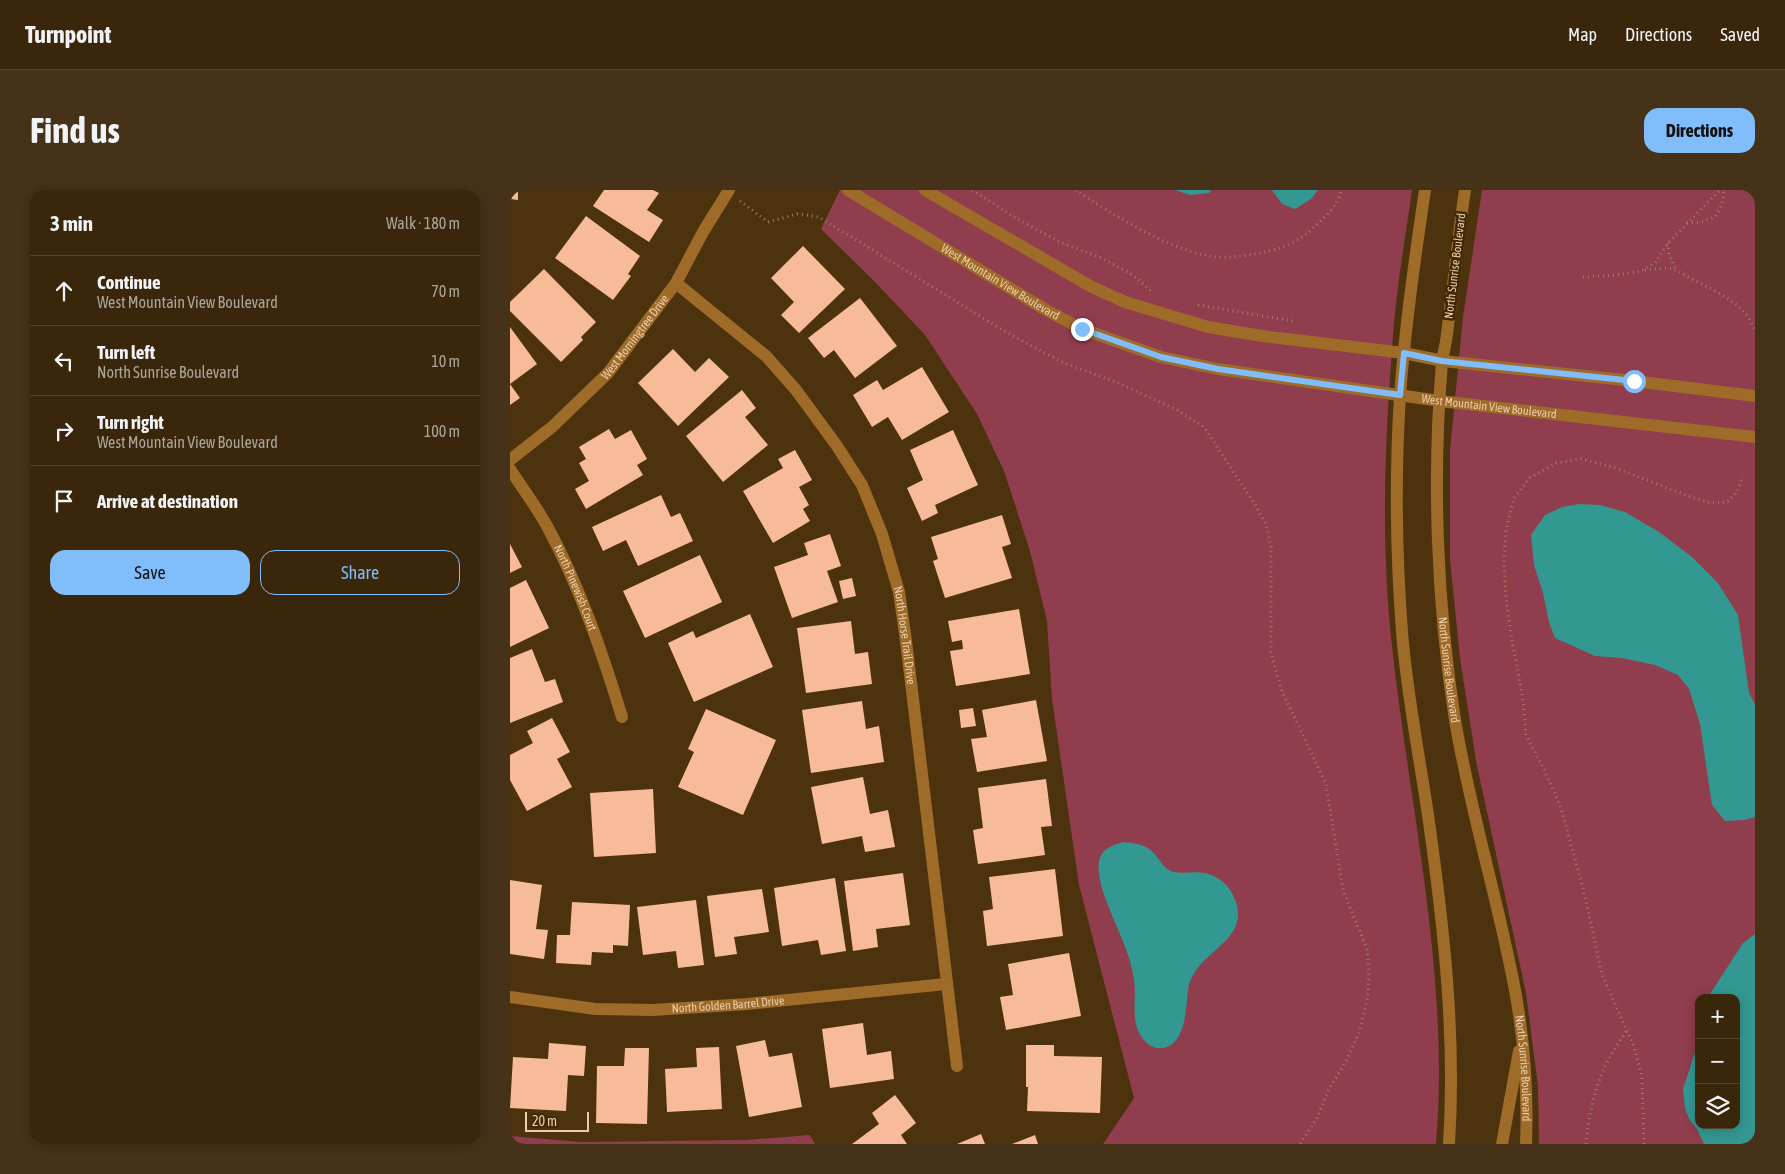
<!DOCTYPE html>
<meta charset="utf-8">
<style>
:root{--surface:#3a260a;--page:#453218;--text:#f1f3f6;--muted:#aba59c;--line:#54432b;--accent:#80bdfa}
body{margin:0;font-family:"Asap Condensed",sans-serif;background:var(--page);color:var(--text)}
.controls{position:absolute;right:15px;bottom:15px;display:grid;overflow:hidden;border-radius:10px;box-shadow:0 2px 12px #0003}
.controls button{width:45px;height:45px;display:grid;place-items:center;padding:0;border:0;border-bottom:1px solid var(--line);background:var(--surface);color:var(--text);font:25px sans-serif}
.scale{position:absolute;left:15px;bottom:12px;width:64px;box-sizing:border-box;padding-left:5px;border:2px solid #eacdae;border-top:0;font-size:14px;line-height:18px;white-space:nowrap;color:#eacdae;-webkit-text-stroke:4px #422803;paint-order:stroke}
.stop{position:absolute;width:15px;height:15px;margin:-11px;border:4px solid #80bdfa;border-radius:50%;background:#fff}
.stop.end{background:#80bdfa;border-color:#fff;box-shadow:0 1px 5px #0008}
.list{margin:0;padding:0;list-style:none}
h2{display:flex;justify-content:space-between;align-items:center;height:65px;margin:0;padding:0 20px;font-size:21px}
h2 small{font-size:16px;font-weight:400;color:var(--muted)}
.list li{display:grid;grid-template-columns:32px 1fr auto;gap:15px;align-items:center;box-sizing:border-box;height:70px;padding:0 20px;border-top:1px solid var(--line)}
.list b{display:block;font-size:19px;white-space:nowrap}
.list p{margin:0;font-size:16px;white-space:nowrap;color:var(--muted)}
.list em{font-size:16px;font-style:normal;color:var(--muted)}
.actions{display:flex;gap:10px;padding:15px 20px}
.actions a{flex:1;padding:11px 0;border:1px solid var(--accent);border-radius:15px;text-align:center;font-size:18px;color:var(--accent)}
.actions .main{background:var(--accent);color:#111}
.icon{flex:none;width:28px;height:28px;fill:none;stroke:currentColor;stroke-width:2;stroke-linecap:round;stroke-linejoin:round}
.map{position:relative;flex:none;width:1245px;height:954px;overflow:hidden;border-radius:15px}
header{display:flex;align-items:center;gap:30px;box-sizing:border-box;height:70px;padding:0 25px;background:var(--surface);border-bottom:1px solid var(--line)}
header strong{font-size:24px}
nav{display:flex;gap:28px;margin-inline-start:auto;font-size:18px}
.intro{display:flex;align-items:center;justify-content:space-between;box-sizing:border-box;height:120px;padding:0 30px}
h1{margin:0;font-size:35px}
.button{padding:12px 22px;border-radius:15px;background:var(--accent);color:#111;font-size:18px;font-weight:700}
main{display:flex;gap:30px;padding:0 30px}
aside{flex:1;background:var(--surface);border-radius:15px;box-shadow:0 2px 12px #0003}
.map>svg:first-child{display:block}
</style>
<header>
<strong>Turnpoint</strong>
<nav><a>Map</a><a>Directions</a><a>Saved</a></nav>
</header>
<div class="intro"><h1>Find us</h1><a class="button">Directions</a></div>
<main>
<aside>
<h2>3 min<small>Walk · 180 m</small></h2>
<ul class="list">
<li><svg class="icon" aria-label="ahead" viewBox="0 0 24 24"><path d="M12 20V5M6 11l6-6 6 6"/></svg><div><b>Continue</b><p>West Mountain View Boulevard</p></div><em>70 m</em></li>
<li><svg class="icon" aria-label="left" viewBox="0 0 24 24"><path d="M17 20v-9H6M10 6l-5 5 5 5"/></svg><div><b>Turn left</b><p>North Sunrise Boulevard</p></div><em>10 m</em></li>
<li><svg class="icon" aria-label="right" viewBox="0 0 24 24"><path d="M7 20v-9h11M14 6l5 5-5 5"/></svg><div><b>Turn right</b><p>West Mountain View Boulevard</p></div><em>100 m</em></li>
<li><svg class="icon" aria-label="arrive" viewBox="0 0 24 24"><path d="M6 21V4h12l-3 4 3 4H6"/></svg><div><b>Arrive at destination</b></div></li>
</ul>
<div class="actions"><a class="main">Save</a><a>Share</a></div>
</aside>
<div class="map">
<svg width="1245" height="954" viewBox="0 0 1245 954">
<rect width="100%" height="100%" fill="#4d320e"/>
<path fill="#903d4e" fill-rule="evenodd" d="M 330,0 L 902,0 C 897,38 890,76 886,114 C 883,138 882,163 880,187 C 874,276 872,366 882,456 C 900,621 940,787 926,954 L 593,954 L 624,908 L 569,695 L 542,509 L 537,431 L 520,361 L 494,281 L 467,224 L 415,145 L 365,92 L 311,39 Z
M 972,0 L 1245,0 L 1245,954 L 1029,954 L 1028,896 L 1016,803 L 966,571 L 950,468 L 940,370 L 940,261 L 953,127 ZM 1189,808 L 1226,808 L 1226,935 L 1189,935 Z
M 300,945 L 305,954 L 0,954 L 0,946 L 71,952 L 236,950 Z"/>
<path fill="#339892" d="M 665,0 L 701,0 L 699,3 L 680,5 Z
M 762,0 L 808,0 L 801,9 L 785,19 L 772,14 Z
M 1069,314 L 1090,315 L 1115,322 L 1149,342 L 1182,367 L 1208,393 L 1228,425 L 1239,503 L 1245,514 L 1245,627 L 1234,630 L 1215,631 L 1202,615 L 1190,534 L 1179,499 L 1168,485 L 1145,475 L 1112,468 L 1085,466 L 1045,448 L 1039,432 L 1033,403 L 1024,375 L 1021,345 L 1035,325 L 1052,317 Z
M 614,652 C 623,653 632,654 639,659 C 649,666 652,679 664,682 C 674,684 685,681 694,683 C 707,685 718,694 723,705 C 746,753 683,759 678,800 C 676,818 676,854 653,858 C 644,860 635,853 631,846 C 620,830 627,808 624,790 C 623,783 621,775 619,768 C 612,743 584,695 589,671 C 592,658 603,655 614,652 Z
M 1245,744 L 1245,954 L 1194,954 L 1187,939 L 1179,929 L 1175,918 L 1173,899 L 1189,850 L 1189,935 L 1226,935 L 1226,808 L 1199,808 L 1200,804 L 1233,753 Z"/>
<path fill="#f7bb99" d="M 0,0 L 8,0 L 8,10 L 0,9 Z
M 94,0 L 143,0 L 149,3 L 137,20 L 153,30 L 139,52 L 83,16 Z
M 76,26 L 130,66 L 118,84 L 121,86 L 103,110 L 45,68 Z
M 293,56 L 335,99 L 289,143 L 271,125 L 284,112 L 261,88 Z
M 34,79 L 86,132 L 71,147 L 73,150 L 51,172 L 0,121 L 0,112 Z
M 350,108 L 387,156 L 345,188 L 324,160 L 314,168 L 298,148 Z
M 0,137 L 27,174 L 0,194 L 10,208 L 0,215 Z
M 163,159 L 185,182 L 199,168 L 219,187 L 168,236 L 128,193 Z
M 412,177 L 439,222 L 392,250 L 378,227 L 362,237 L 343,205 L 367,190 L 373,200 Z
M 232,200 L 246,218 L 235,227 L 258,255 L 213,292 L 176,246 Z
M 99,239 L 105,249 L 121,240 L 137,269 L 127,275 L 133,285 L 76,319 L 65,299 L 79,291 L 69,273 L 76,269 L 69,257 Z
M 443,240 L 468,295 L 425,315 L 428,323 L 412,331 L 397,298 L 413,290 L 400,260 Z
M 285,260 L 302,290 L 289,297 L 299,315 L 293,319 L 300,331 L 263,353 L 233,301 L 273,278 L 268,269 Z
M 151,305 L 161,327 L 170,323 L 183,351 L 128,376 L 116,350 L 93,361 L 82,337 Z
M 492,325 L 501,354 L 492,357 L 502,388 L 435,408 L 423,371 L 428,369 L 421,347 Z
M 320,344 L 331,376 L 317,381 L 328,412 L 282,428 L 264,377 L 298,365 L 294,353 Z
M 0,354 L 12,377 L 0,383 Z
M 190,365 L 212,412 L 135,448 L 113,401 Z
M 342,388 L 346,406 L 333,409 L 329,391 Z
M 16,390 L 39,438 L 0,457 L 0,398 Z
M 509,419 L 520,484 L 446,496 L 440,461 L 453,459 L 452,450 L 442,452 L 438,431 Z
M 240,424 L 263,477 L 184,512 L 158,453 L 183,441 L 186,448 Z
M 341,431 L 345,464 L 358,462 L 362,494 L 296,503 L 287,438 Z
M 22,459 L 35,492 L 45,489 L 53,512 L 0,533 L 0,468 Z
M 526,510 L 537,571 L 467,582 L 461,549 L 477,547 L 472,520 Z
M 352,511 L 356,539 L 369,536 L 374,572 L 301,583 L 292,520 Z
M 463,518 L 466,536 L 451,538 L 449,520 Z
M 196,519 L 266,550 L 233,625 L 168,597 L 184,562 L 178,559 Z
M 42,528 L 60,562 L 47,569 L 62,597 L 17,621 L 0,590 L 0,565 L 23,553 L 17,541 Z
M 353,587 L 360,624 L 378,620 L 385,657 L 355,662 L 352,646 L 312,654 L 301,597 Z
M 536,589 L 542,636 L 531,637 L 535,665 L 468,674 L 463,640 L 473,638 L 468,598 Z
M 143,599 L 146,663 L 84,667 L 80,603 Z
M 545,679 L 553,746 L 477,756 L 473,721 L 483,719 L 479,687 Z
M 393,683 L 400,735 L 366,739 L 368,757 L 343,761 L 334,691 Z
M 325,688 L 336,761 L 311,765 L 308,750 L 272,756 L 264,698 Z
M 0,690 L 32,695 L 26,739 L 38,740 L 34,769 L 0,764 Z
M 252,699 L 259,742 L 224,747 L 227,764 L 205,767 L 197,706 Z
M 186,710 L 194,775 L 168,778 L 166,761 L 133,765 L 127,717 Z
M 62,712 L 120,715 L 118,756 L 103,755 L 103,763 L 82,762 L 81,775 L 46,773 L 47,745 L 60,745 Z
M 559,763 L 571,826 L 496,840 L 490,807 L 503,805 L 498,774 Z
M 353,833 L 357,865 L 381,861 L 384,889 L 320,898 L 312,839 Z
M 255,850 L 259,867 L 282,863 L 292,917 L 239,927 L 226,856 Z
M 39,853 L 76,856 L 74,886 L 58,885 L 56,921 L 0,918 L 3,867 L 38,869 Z
M 516,855 L 544,855 L 544,866 L 592,867 L 590,923 L 517,921 L 518,897 L 516,897 Z
M 209,857 L 212,919 L 157,922 L 155,879 L 187,877 L 186,858 Z
M 115,858 L 139,858 L 137,934 L 86,933 L 87,876 L 114,876 Z
M 385,905 L 406,933 L 391,945 L 397,954 L 342,954 L 369,934 L 362,923 Z
M 471,944 L 475,954 L 447,954 Z
M 525,945 L 528,954 L 502,954 Z"/>
<g fill="none" stroke-linecap="round" stroke-linejoin="round">
<path stroke="#9c805f" stroke-width="3" stroke-dasharray="1 4" stroke-linecap="butt" d="M 462,0 L 509,30 L 552,53 L 592,68 L 623,85 L 641,101
M 566,0 C 600,23 668,66 710,67 C 723,68 738,65 751,63 C 769,59 789,52 802,39 C 813,29 829,15 831,0
M 230,11 L 258,32 L 287,24 L 309,27 L 494,141 L 552,172 L 608,193 L 667,220 L 694,237 L 746,316 L 756,334 L 761,357 L 761,464 L 772,501 L 816,594 L 833,700 L 857,759 L 859,780 L 858,805 L 850,840 L 836,871 L 818,901 L 807,928 L 790,954
M 1177,33 L 1191,32 L 1205,27 C 1210,19 1215,10 1213,0
M 1158,53 L 1159,64 L 1166,80
M 1135,80 L 1157,78 L 1166,80 C 1193,97 1233,108 1245,140
M 1073,87 L 1106,85 L 1131,81 L 1145,73 L 1158,53 L 1210,0
M 688,115 L 783,131
M 1076,954 C 1079,924 1085,893 1100,867 C 1105,858 1111,849 1117,840
M 1134,954 L 1132,886 L 1123,854 L 1092,785 L 1074,702 L 1051,618 L 1035,581 L 1016,545 L 1013,509 L 1002,451 L 996,408 L 994,372 L 996,340 L 1004,308 L 1020,288 L 1046,273 L 1071,269 L 1106,278 L 1178,306 L 1201,313 L 1217,312 L 1227,302 L 1233,286"/>
<g stroke="#9f6b28" stroke-width="12">
<path id="s1" d="M 166,93 L 256,166 L 286,200 L 327,256 L 352,295 L 372,344 L 389,402 L 396,451 L 447,876"/>
<path id="s2" d="M 0,270 L 42,237 L 98,183 L 166,93 L 193,42 L 219,0"/>
<path id="s3" d="M 0,279 C 12,298 26,316 37,336 C 70,397 92,462 112,527"/>
<path id="s4" d="M 0,807 L 85,819 L 143,820 L 237,814 L 436,794"/>
</g>
<g stroke="#9f6b28" stroke-width="12">
<path id="s5" d="M 338,0 L 536,120 L 572,139 L 651,167 L 708,179 L 930,211 L 1245,247"/>
<path d="M 415,0 L 580,96 L 615,112 L 698,137 L 752,146 L 894,163 L 933,171 L 1124,191 L 1245,206"/>
<path d="M 915,0 C 905,68 895,137 890,206 C 885,284 886,363 892,442 C 897,506 910,569 919,632 C 934,739 946,847 939,954"/>
<path id="s6" d="M 955,0 C 948,48 943,96 937,144 C 936,154 933,163 932,173 C 922,289 927,415 945,530 C 960,620 987,706 1004,795 C 1014,847 1018,901 1016,954"/>
<path d="M 992,954 L 1009,861"/>
</g>
</g>
<g fill="none" stroke-linecap="round" stroke-linejoin="round">
<path stroke="#80bdfa" stroke-width="6" d="M 572,139 L 651,167 L 708,179 L 890,205 L 894,163 L 932,171 L 1124,191"/>
</g>
<g text-anchor="middle" stroke-width="5" stroke-linejoin="round" paint-order="stroke">
<g font-size="12" fill="#eacdae" stroke="#422803">
<text transform="translate(945 76) rotate(-83)" y="4">North Sunrise Boulevard</text>
<text dy="4" stroke="none"><textPath href="#s5" startOffset="178">West Mountain View Boulevard</textPath></text>
<text dy="4" stroke="none"><textPath href="#s2" startOffset="176">West Morningtree Drive</textPath></text>
<text dy="4" stroke="none"><textPath href="#s5" startOffset="688">West Mountain View Boulevard</textPath></text>
<text dy="4" stroke="none"><textPath href="#s3" startOffset="136">North Pinewish Court</textPath></text>
<text dy="4" stroke="none"><textPath href="#s1" startOffset="434">North Horse Trail Drive</textPath></text>
<text dy="4" stroke="none"><textPath href="#s6" startOffset="482">North Sunrise Boulevard</textPath></text>
<text dy="4" stroke="none"><textPath href="#s4" startOffset="219">North Golden Barrel Drive</textPath></text>
<text dy="4" stroke="none"><textPath href="#s6" startOffset="888">North Sunrise Boulevard</textPath></text>
</g>
</g>
</svg>
<div class="controls">
<button>+</button>
<button>−</button>
<button><svg class="icon" aria-label="layers" viewBox="0 0 24 24"><path d="M12 4l9 5-9 5-9-5zM3 14l9 5 9-5"/></svg></button>
</div>
<div class="scale">20 m</div>
<div class="stop" style="left:1124px;top:191px"></div>
<div class="stop end" style="left:572px;top:139px"></div>
</div>
</main>
